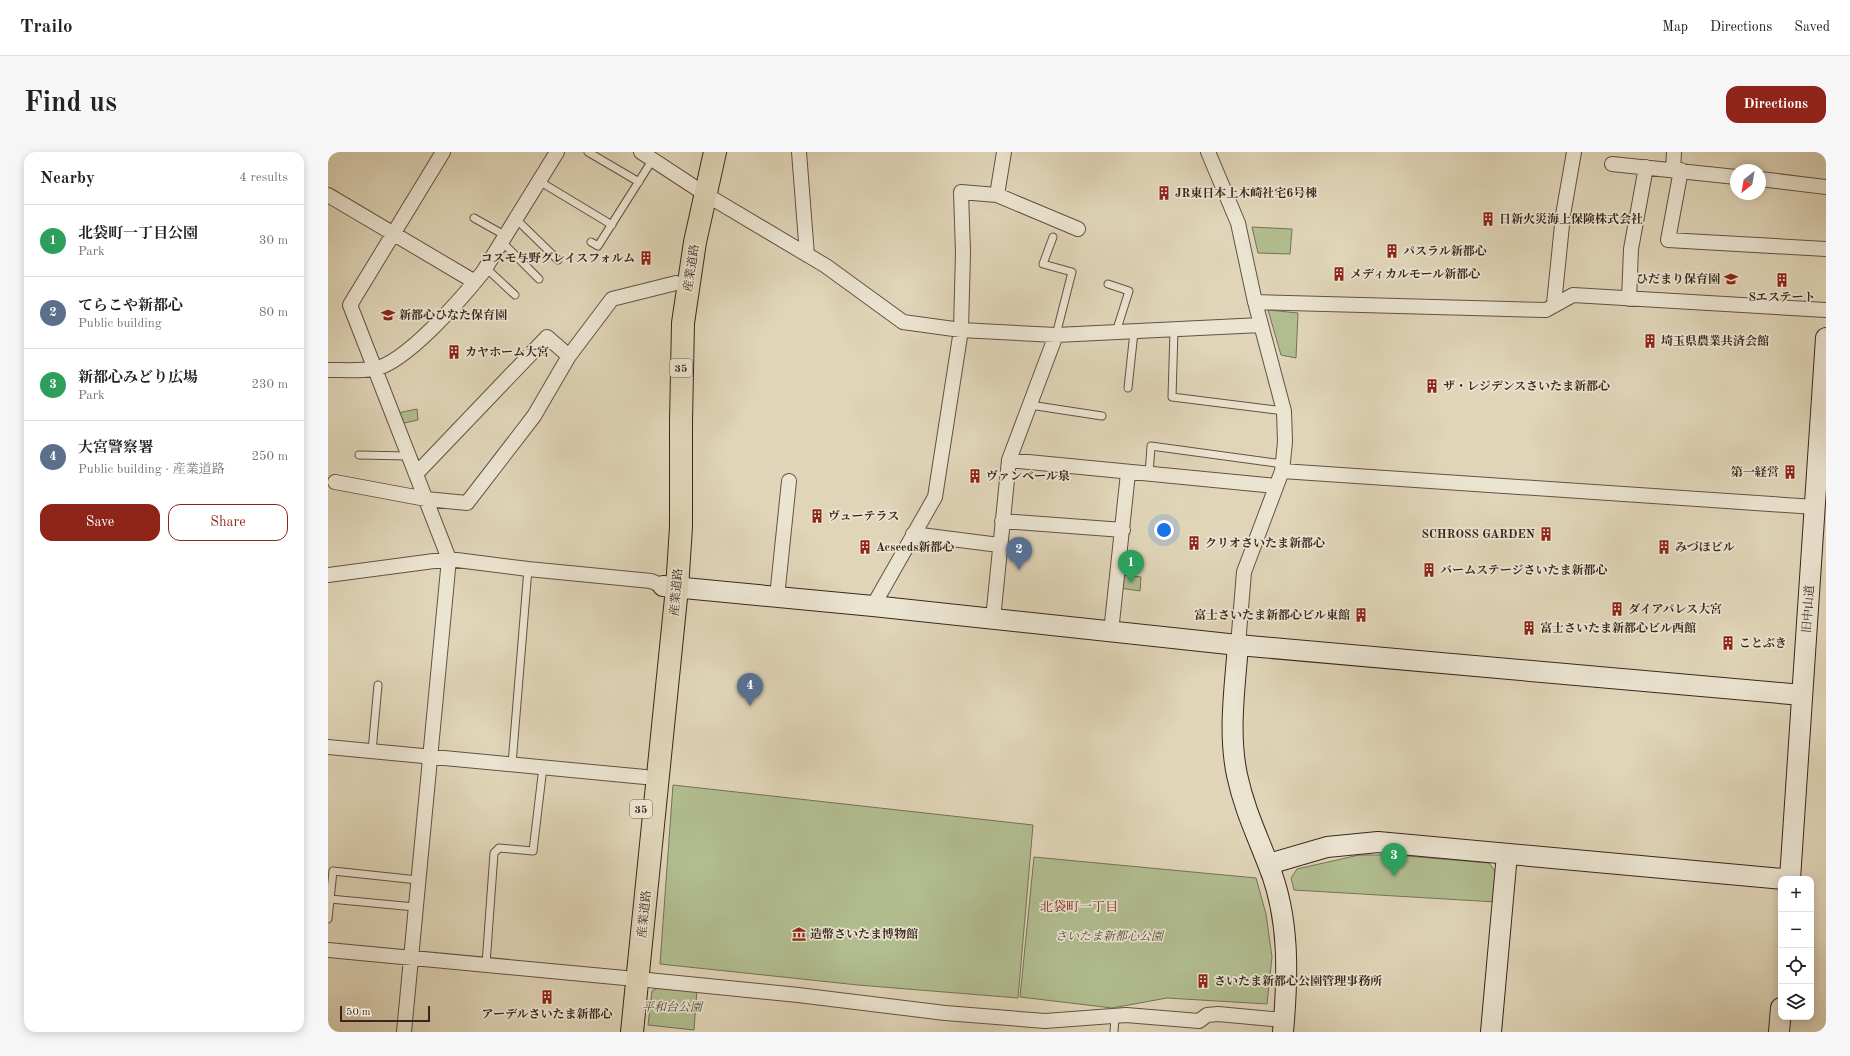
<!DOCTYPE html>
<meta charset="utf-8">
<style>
:root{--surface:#fff;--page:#f6f6f6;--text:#222;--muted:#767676;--line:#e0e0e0;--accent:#8f2418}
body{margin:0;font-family:"Old Standard TT","Noto Serif JP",serif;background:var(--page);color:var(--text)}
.controls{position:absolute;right:12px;bottom:12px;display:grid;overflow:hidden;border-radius:8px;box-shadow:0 2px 10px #0003}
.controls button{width:36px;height:36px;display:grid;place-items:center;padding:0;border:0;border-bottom:1px solid var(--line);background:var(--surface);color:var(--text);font:20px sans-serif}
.compass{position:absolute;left:1402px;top:12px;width:36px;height:36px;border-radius:50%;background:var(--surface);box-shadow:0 2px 10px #0003;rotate:211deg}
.scale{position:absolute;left:12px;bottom:10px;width:90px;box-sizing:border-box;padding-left:4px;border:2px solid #39271e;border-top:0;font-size:11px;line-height:14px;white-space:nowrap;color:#39271e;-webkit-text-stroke:3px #ebe4d1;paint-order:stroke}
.you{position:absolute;left:836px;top:378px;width:14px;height:14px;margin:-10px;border:3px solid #fff;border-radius:50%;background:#1a73e8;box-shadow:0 0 0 6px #1a73e833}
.badge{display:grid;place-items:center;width:26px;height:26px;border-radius:50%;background:var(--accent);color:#fff;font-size:13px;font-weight:700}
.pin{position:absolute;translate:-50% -33px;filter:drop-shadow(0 1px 2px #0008)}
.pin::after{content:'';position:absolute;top:21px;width:14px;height:12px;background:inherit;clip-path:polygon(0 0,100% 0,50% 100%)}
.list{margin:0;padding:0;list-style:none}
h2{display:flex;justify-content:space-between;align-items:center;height:52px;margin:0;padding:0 16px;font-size:17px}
h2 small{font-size:13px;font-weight:400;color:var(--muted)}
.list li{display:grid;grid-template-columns:26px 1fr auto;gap:12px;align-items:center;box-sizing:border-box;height:72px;padding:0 16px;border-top:1px solid var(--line)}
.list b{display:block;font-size:15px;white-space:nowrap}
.list p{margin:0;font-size:13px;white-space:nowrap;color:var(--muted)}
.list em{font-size:13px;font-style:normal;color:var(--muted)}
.actions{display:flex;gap:8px;padding:12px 16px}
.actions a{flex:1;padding:9px 0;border:1px solid var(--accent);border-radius:12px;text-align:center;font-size:14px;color:var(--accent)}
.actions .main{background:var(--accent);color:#fff}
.icon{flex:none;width:22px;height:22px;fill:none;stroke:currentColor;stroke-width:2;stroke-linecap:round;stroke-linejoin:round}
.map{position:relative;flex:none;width:1498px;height:880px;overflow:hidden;border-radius:12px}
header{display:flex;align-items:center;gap:24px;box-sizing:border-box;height:56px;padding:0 20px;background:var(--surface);border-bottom:1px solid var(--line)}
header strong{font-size:19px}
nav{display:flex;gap:22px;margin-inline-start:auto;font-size:14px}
.intro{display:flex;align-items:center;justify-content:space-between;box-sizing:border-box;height:96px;padding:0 24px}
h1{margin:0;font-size:28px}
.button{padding:10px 18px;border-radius:12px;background:var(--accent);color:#fff;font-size:14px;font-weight:700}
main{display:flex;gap:24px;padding:0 24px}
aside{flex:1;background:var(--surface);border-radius:12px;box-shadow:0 2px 10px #0003}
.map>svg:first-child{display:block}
</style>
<header>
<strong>Trailo</strong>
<nav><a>Map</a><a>Directions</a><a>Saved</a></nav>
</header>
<div class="intro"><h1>Find us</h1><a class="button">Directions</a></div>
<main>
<aside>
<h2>Nearby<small>4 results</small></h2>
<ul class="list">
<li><span class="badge" style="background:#2e9e5b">1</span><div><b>北袋町一丁目公園</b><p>Park</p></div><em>30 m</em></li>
<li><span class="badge" style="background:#5c6f8a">2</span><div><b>てらこや新都心</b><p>Public building</p></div><em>80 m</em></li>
<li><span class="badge" style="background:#2e9e5b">3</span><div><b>新都心みどり広場</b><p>Park</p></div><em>230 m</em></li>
<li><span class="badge" style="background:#5c6f8a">4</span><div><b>大宮警察署</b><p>Public building · 産業道路</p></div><em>250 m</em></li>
</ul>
<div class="actions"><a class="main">Save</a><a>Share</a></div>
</aside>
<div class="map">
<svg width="1498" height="880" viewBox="0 0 1498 880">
<rect width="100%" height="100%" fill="#e0d5b8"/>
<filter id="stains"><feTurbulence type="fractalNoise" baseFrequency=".005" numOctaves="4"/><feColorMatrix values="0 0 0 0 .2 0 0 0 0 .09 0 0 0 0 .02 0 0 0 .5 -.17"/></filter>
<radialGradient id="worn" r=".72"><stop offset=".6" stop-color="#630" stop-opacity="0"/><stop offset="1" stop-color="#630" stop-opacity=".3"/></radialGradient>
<path fill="#b1bd90" stroke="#757257" d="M 924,75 L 964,77 L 962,102 L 930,101 Z
M 940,158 L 970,161 L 968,206 L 953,203 Z
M 89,257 L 90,268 L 72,272 L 70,261 Z
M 793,423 L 813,425 L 812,439 L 792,436 Z
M 345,633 L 705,673 L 690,846 L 530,833 L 332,812 Z
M 1031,703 L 1067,703 L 1161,711 L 1169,722 L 1168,750 L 966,738 L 963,726 L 969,717 Z
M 706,705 L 928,726 L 938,762 L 944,805 L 939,852 L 839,846 L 784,856 L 692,845 Z
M 332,834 L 369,837 L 366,878 L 320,873 L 324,839 Z"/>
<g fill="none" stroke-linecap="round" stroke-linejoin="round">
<defs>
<path id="lane" d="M 260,0 L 311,30
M 211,29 L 284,73
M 146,66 L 178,84
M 188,67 L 230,108
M 725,85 L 715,112 L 744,120 L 728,183
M 174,90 L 211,127
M 263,90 L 270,94 L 325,7
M 158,116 L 187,143
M 780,132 L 801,139 L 788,180
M 846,178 L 844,245 L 956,259
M 800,236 L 806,180
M 702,253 L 774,264
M 31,303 L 81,304
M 821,323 L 823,294 L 955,312
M 44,599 L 50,533
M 184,612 L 200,417
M 2,747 L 87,755
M 0,767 L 5,719 L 90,728
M 158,812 L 166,701 L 171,696 L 205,699 L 215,615
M 786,880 L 787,864"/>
<path id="street" d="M 313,0 L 377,42 L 498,114 L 575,170 L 633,178 L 728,183 L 933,173
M 471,0 L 479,103
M 880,0 L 910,71 L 927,150 L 956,259 L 957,290 L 954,319 L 916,420 L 910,493
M 1284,12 L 1408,25
M 1345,18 L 1346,0
M 1353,18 L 1340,88 L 1498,97
M 1432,27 L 1498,35
M 0,43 L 147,130
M 669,43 L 676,0
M 1301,147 L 1303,97 L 1318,15
M 927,150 L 1218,158 L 1245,143 L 1498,158
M 1226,152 L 1235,63 L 1246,0
M 0,218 C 15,218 32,219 46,217 C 78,211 134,146 155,120 L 229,0
M 681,308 L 948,334
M 954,319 L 1487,355
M 88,322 L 219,185 L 241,204
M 7,330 L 98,347 L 139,351 L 206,264 L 241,204 L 284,147 L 348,131
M 674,369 L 795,378
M 585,382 L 671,393
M 0,423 L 121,407 L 200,417 L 323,429 L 335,434
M 449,445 L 461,329
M 545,454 L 607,345 L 633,178 L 635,100 L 633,40 L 669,43 L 750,77
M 665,467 L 681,308 L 728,183
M 783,480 L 800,321
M 0,595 L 317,625
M 0,798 L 297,826
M 310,827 L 470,843 L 617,861 L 717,869 L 798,863 L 871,869 L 879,863 L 890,862 L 956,868
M 76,880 L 121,407 L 22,153 L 115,0"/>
<path id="secondary" d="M 335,434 L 545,454 L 910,493 L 1474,543
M 910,493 C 907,535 900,580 909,623 C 916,656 928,681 940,712 C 962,765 960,824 955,880
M 941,712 L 999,695 L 1050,690 L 1454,727
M 1462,727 L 1498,186
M 1163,880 L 1179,702
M 1451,880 L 1453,856"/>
<path id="primary" d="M 304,880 L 349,436 L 353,375 L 353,269 L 355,171 L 367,90 L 387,0"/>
</defs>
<use href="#lane" stroke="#635244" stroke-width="9"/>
<use href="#street" stroke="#635244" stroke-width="16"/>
<use href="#secondary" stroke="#39271e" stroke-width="22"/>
<use href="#primary" stroke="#39271e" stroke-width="24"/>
<use href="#lane" stroke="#ebe4d1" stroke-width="7"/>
<use href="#street" stroke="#ebe4d1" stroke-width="14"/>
<use href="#secondary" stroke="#ebe4d1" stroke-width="20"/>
<use href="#primary" stroke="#e0d5b8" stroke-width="22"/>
</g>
<defs>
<symbol id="building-bare" viewBox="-9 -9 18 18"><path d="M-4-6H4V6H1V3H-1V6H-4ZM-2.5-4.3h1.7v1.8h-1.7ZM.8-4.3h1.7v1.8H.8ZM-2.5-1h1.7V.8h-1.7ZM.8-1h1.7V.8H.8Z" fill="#8f2418" stroke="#ebe4d1" stroke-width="2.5" paint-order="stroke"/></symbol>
<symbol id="school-bare" viewBox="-9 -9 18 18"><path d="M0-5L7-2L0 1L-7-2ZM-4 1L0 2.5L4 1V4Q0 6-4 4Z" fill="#8f2418" stroke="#ebe4d1" stroke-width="2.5" paint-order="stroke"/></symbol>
<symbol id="museum-bare" viewBox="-9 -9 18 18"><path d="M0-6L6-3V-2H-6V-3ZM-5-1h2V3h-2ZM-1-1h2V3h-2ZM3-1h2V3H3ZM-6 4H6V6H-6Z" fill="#8f2418" stroke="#ebe4d1" stroke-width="2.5" paint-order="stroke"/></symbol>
</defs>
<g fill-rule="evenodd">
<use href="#building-bare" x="826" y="31" width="20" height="20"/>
<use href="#building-bare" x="1150" y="57" width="20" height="20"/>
<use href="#building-bare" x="1054" y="89" width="20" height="20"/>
<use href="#building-bare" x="308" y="96" width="20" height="20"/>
<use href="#building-bare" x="1001" y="112" width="20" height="20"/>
<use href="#school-bare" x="1393" y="117" width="20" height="20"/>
<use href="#building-bare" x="1444" y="118" width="20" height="20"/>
<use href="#school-bare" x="50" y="153" width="20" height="20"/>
<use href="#building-bare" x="1312" y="179" width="20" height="20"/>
<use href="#building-bare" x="116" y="190" width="20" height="20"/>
<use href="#building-bare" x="1094" y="224" width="20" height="20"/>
<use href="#building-bare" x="1452" y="310" width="20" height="20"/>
<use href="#building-bare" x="637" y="314" width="20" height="20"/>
<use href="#building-bare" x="479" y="354" width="20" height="20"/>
<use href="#building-bare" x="1208" y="372" width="20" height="20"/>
<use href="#building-bare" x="856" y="381" width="20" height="20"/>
<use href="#building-bare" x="527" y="385" width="20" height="20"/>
<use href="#building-bare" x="1326" y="385" width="20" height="20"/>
<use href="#building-bare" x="1091" y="408" width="20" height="20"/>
<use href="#building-bare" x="1279" y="447" width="20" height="20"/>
<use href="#building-bare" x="1023" y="453" width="20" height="20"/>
<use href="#building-bare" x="1191" y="466" width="20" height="20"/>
<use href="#building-bare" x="1390" y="481" width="20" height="20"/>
<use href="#museum-bare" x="461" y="772" width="20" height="20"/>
<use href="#building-bare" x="865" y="819" width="20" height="20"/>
<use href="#building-bare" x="209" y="835" width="20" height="20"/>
</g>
<g text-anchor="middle" stroke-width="3.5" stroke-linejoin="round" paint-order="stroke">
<g fill="#ebe4d1" stroke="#6e6054" stroke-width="1">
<rect x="342" y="207" width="22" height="18" rx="3"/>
<rect x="302" y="648" width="22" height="18" rx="3"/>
</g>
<g font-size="11" font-weight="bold" fill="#39271e">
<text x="353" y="220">35</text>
<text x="313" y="661">35</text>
</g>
<g font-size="12" font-weight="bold" fill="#39271e" stroke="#ebe4d1" text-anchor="start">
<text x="847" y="45">JR東日本上木崎社宅6号棟</text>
<text x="1171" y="71">日新火災海上保険株式会社</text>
<text x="1075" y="103">パスラル新都心</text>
<text x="307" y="110" text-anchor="end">コスモ与野グレイスフォルム</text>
<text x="1022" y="126">メディカルモール新都心</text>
<text x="1392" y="131" text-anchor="end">ひだまり保育園</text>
<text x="1454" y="149" text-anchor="middle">Sエステート</text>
<text x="71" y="167">新都心ひなた保育園</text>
<text x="1333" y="193">埼玉県農業共済会館</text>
<text x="137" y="204">カヤホーム大宮</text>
<text x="1115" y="238">ザ・レジデンスさいたま新都心</text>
<text x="1451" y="324" text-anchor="end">第一経営</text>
<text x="658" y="328">ヴァンベール泉</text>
<text x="500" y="368">ヴューテラス</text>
<text x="1207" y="386" text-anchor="end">SCHROSS GARDEN</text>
<text x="877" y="395">クリオさいたま新都心</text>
<text x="548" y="399">Acseeds新都心</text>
<text x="1347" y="399">みづほビル</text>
<text x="1112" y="422">バームステージさいたま新都心</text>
<text x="1300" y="461">ダイアパレス大宮</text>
<text x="1022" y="467" text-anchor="end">富士さいたま新都心ビル東館</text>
<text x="1212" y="480">富士さいたま新都心ビル西館</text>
<text x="1411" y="495">ことぶき</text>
<text x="482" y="786">造幣さいたま博物館</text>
<text x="886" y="833">さいたま新都心公園管理事務所</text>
<text x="219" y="866" text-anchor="middle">アーデルさいたま新都心</text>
</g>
<g font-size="12" fill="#39271e" stroke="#ebe4d1">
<text transform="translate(363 116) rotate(-81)" y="4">産業道路</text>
<text transform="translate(348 440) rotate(-85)" y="4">産業道路</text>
<text transform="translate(1480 457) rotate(-86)" y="4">旧中山道</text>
<text transform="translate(316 762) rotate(-84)" y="4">産業道路</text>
</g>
<g font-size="12" font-style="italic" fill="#574c3a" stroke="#ebe4d1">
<text x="781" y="788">さいたま新都心公園</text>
<text x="344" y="859">平和台公園</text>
</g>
<g font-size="13" fill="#7a1f14" stroke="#ebe4d1">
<text x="751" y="759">北袋町一丁目</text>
</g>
</g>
<rect width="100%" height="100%" filter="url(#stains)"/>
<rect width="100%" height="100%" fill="url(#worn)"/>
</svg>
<div class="controls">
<button>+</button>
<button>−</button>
<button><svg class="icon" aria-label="locate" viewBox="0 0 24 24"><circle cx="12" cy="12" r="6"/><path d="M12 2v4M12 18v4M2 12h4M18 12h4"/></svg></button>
<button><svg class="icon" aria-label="layers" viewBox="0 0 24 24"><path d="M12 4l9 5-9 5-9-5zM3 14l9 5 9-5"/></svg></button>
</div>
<svg class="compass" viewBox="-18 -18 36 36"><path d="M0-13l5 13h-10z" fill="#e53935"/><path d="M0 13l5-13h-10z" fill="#767676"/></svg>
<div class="scale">50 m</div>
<div class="you"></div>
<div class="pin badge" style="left:803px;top:431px;background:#2e9e5b">1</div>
<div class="pin badge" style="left:691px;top:418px;background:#5c6f8a">2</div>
<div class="pin badge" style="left:1066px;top:724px;background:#2e9e5b">3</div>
<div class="pin badge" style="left:422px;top:554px;background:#5c6f8a">4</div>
</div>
</main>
